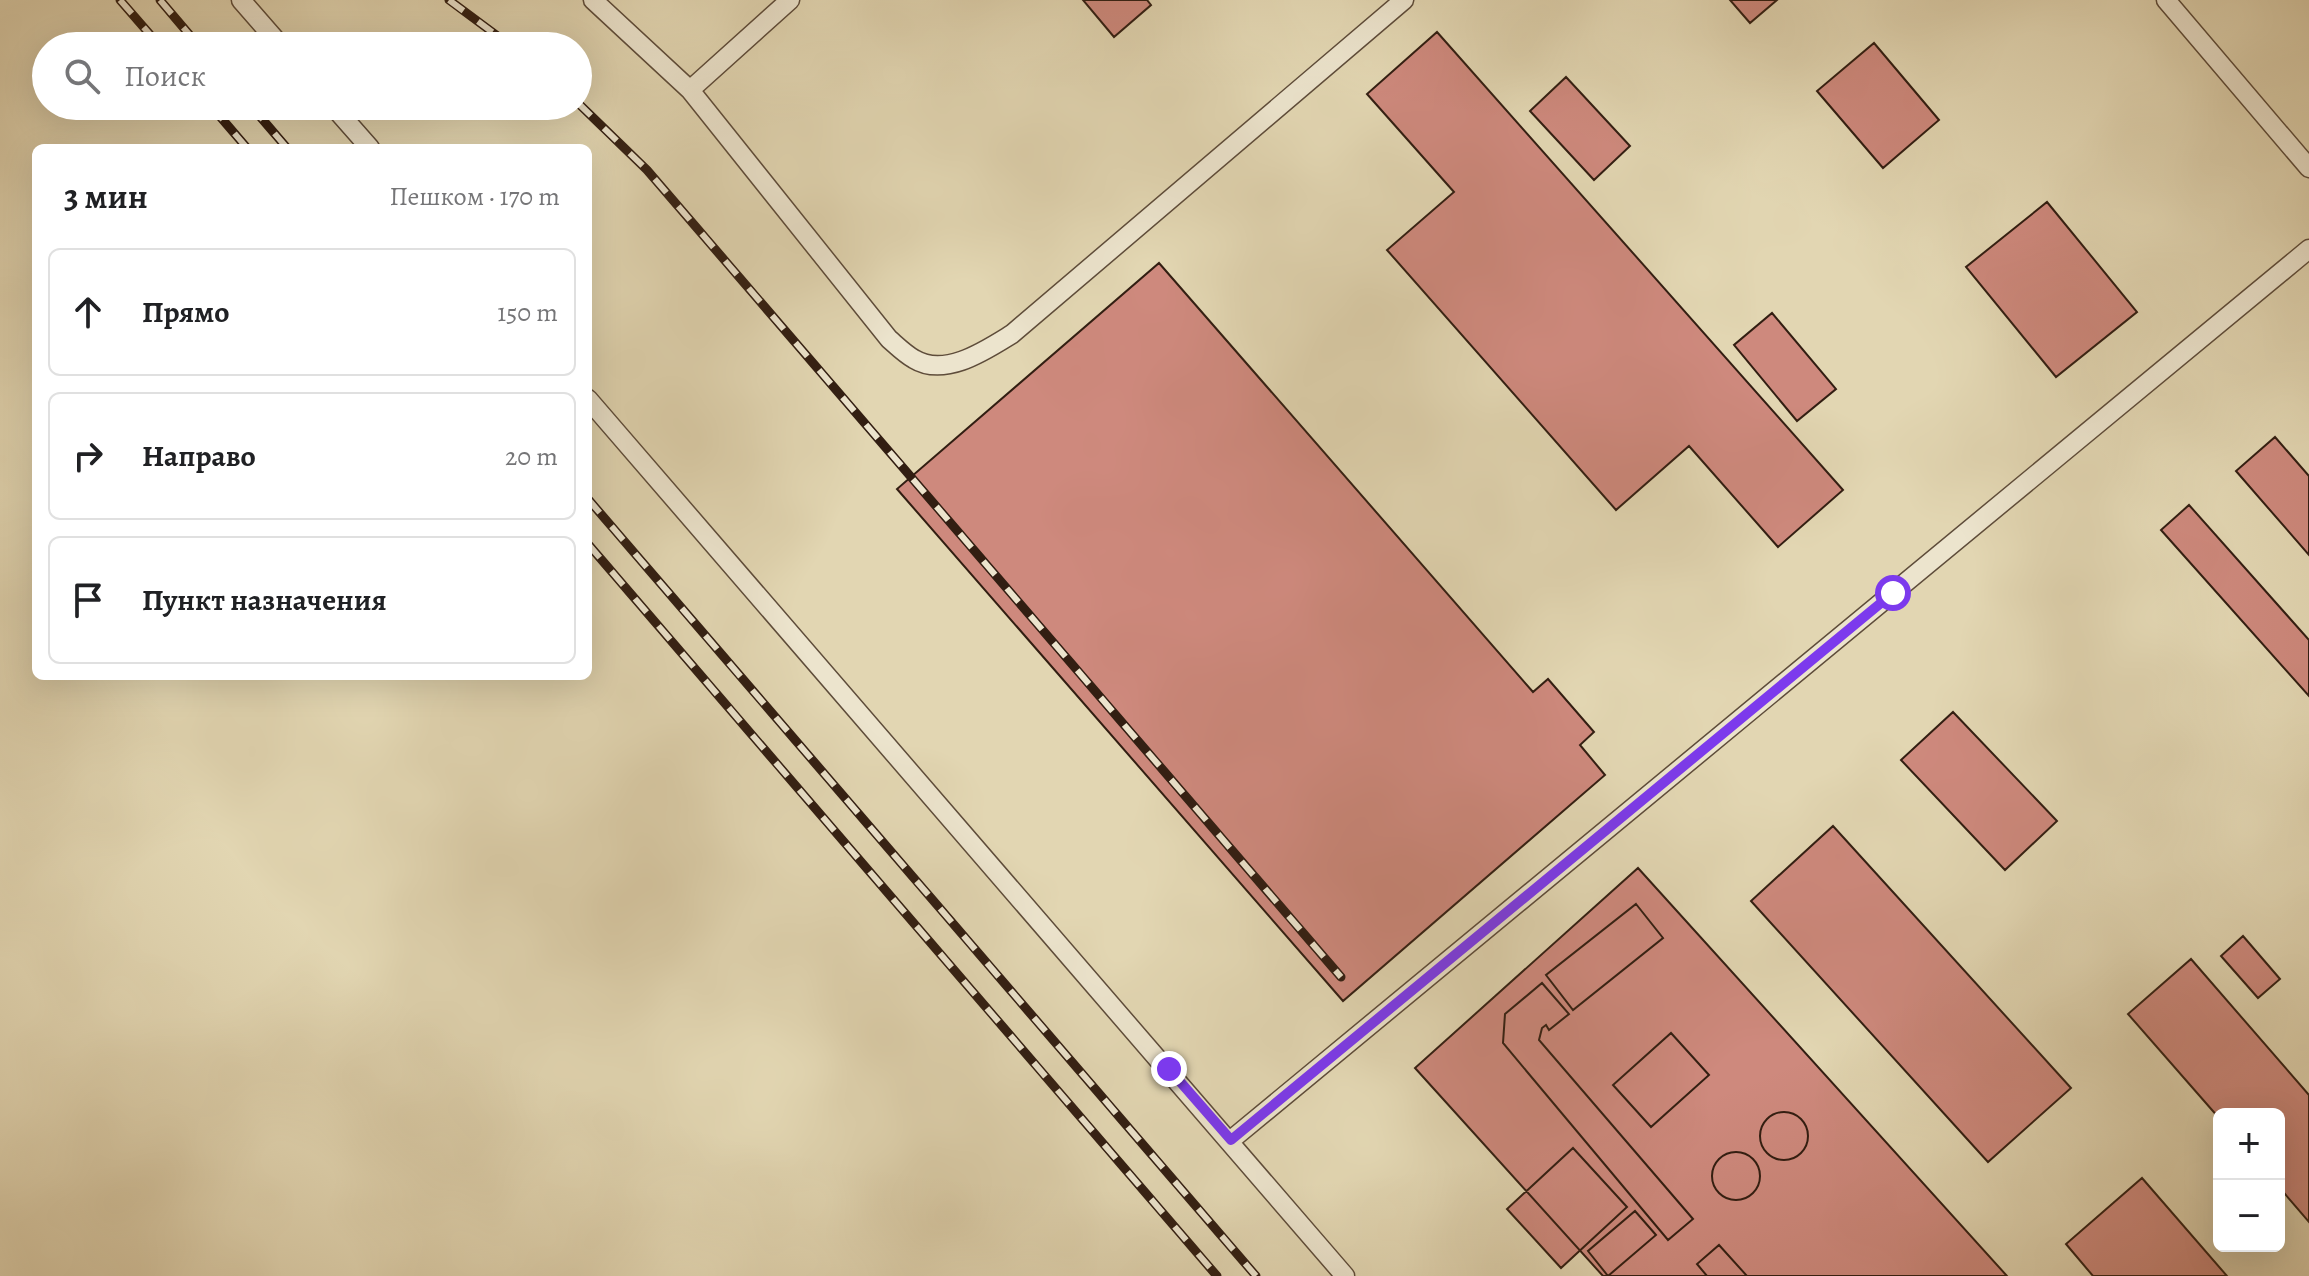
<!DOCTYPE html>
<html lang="ru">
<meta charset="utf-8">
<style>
:root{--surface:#fff;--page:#f2f2f2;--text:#202124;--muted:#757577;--line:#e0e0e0}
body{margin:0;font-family:Alegreya,serif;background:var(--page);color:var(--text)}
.controls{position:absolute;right:24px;bottom:24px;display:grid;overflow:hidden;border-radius:12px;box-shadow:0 8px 32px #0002}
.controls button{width:72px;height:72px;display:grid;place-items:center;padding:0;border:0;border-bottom:2px solid var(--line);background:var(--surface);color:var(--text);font:40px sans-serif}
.stop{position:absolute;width:24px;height:24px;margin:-18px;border:6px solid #7c3aed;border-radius:50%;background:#fff}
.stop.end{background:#7c3aed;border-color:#fff;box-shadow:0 2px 8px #0008}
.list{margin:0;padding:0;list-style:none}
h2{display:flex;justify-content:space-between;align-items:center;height:104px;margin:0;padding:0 32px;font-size:34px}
h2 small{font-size:26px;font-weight:400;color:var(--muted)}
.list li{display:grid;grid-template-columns:52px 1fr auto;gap:24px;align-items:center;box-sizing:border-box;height:128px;margin:0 16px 16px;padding:0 16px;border:2px solid var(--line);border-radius:12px}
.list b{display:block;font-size:30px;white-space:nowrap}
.list em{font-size:26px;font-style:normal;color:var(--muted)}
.icon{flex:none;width:44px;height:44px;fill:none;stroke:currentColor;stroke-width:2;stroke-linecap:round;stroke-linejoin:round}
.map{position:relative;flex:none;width:2309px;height:1276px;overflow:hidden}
.search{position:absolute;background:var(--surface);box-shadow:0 8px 32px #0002;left:32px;top:32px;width:560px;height:88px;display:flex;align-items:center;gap:20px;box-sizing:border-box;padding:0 28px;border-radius:44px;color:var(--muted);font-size:30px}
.panel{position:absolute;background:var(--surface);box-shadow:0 8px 32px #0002;left:32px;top:144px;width:560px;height:536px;border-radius:12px}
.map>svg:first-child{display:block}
</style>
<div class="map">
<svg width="2309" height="1276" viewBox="0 0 2309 1276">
<rect width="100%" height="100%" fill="#e2d6b2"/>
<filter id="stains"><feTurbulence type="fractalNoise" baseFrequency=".0025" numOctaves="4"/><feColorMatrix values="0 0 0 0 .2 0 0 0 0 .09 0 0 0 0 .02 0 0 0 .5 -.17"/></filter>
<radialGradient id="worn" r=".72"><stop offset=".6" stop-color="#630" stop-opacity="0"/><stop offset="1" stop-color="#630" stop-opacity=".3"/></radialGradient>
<path fill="#ce897d" stroke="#321e12" stroke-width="2" d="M 1083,0 L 1147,0 L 1151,5 L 1114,37 Z
M 1730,0 L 1777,0 L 1750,23 Z
M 1437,32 L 1843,490 L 1778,547 L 1689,446 L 1616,510 L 1387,250 L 1454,192 L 1367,94 Z
M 1874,43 L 1939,120 L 1883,168 L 1817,91 Z
M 1566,77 L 1630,146 L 1594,180 L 1530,111 Z
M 2047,202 L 2137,312 L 2056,377 L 1966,267 Z
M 1159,263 L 1533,692 L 1548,679 L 1594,732 L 1580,745 L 1605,775 L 1343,1001 L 897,489 Z
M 1772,313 L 1836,389 L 1797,421 L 1734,345 Z
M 2275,437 L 2309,476 L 2309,555 L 2236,471 Z
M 2189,505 L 2309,640 L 2309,696 L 2161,530 Z
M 1953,712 L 2057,821 L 2005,870 L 1901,760 Z
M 1833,826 L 2071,1088 L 1988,1162 L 1751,901 Z
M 1638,868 L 2007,1276 L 1603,1276 L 1415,1068 Z
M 1636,904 L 1663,938 L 1573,1010 L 1546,975 Z
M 2243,936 L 2280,979 L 2258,998 L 2221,956 Z
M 2191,959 L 2309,1095 L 2309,1222 L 2279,1187 L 2279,1114 L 2219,1114 L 2219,1118 L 2128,1014 Z
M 1542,983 L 1569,1014 L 1549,1030 L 1546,1025 L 1542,1028 L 1539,1040 L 1693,1219 L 1668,1240 L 1503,1043 L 1505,1014 Z
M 1671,1033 L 1709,1075 L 1651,1127 L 1613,1085 Z
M1760 1136a24 24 0 1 1 48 0a24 24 0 1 1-48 0Z
M 1573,1148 L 1627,1207 L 1561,1268 L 1507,1209 Z
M1712 1176a24 24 0 1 1 48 0a24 24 0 1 1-48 0Z
M 2142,1178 L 2227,1276 L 2093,1276 L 2066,1244 Z
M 1635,1211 L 1656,1235 L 1608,1276 L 1588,1251 Z
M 1719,1245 L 1747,1276 L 1707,1276 L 1697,1264 Z"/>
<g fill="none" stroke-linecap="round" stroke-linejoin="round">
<defs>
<path id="service" d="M 241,0 L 281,46
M 593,0 L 690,90 L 889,339 C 897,346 905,354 914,359 C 945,378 986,350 1012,334 L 1404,0
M 2166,0 L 2309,168
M 690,90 L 790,0
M 333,106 L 370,148
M 588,399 L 1345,1276
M 1231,1140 L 2309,249"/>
</defs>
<use href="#service" stroke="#5e4c3a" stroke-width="21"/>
<use href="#service" stroke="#ece4cd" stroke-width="18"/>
<defs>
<path id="rail" d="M 120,0 L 160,46
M 160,0 L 199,46
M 449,0 L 511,46
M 578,103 L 647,170 L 1341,977
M 211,106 L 247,148
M 251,106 L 287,148
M 588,499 L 1256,1276
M 588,544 L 1217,1276"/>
</defs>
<use href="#rail" stroke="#321e12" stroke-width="9"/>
<use href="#rail" stroke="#ece4cd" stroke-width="6" stroke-dasharray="18" stroke-linecap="butt"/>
</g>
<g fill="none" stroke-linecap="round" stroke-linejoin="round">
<path stroke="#7c3aed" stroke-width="10" d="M 1169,1069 L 1231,1140 L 1893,593"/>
</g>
<rect width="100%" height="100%" filter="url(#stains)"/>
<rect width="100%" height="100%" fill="url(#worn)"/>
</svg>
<div class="controls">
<button>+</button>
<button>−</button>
</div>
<div class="stop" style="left:1893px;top:593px"></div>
<div class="stop end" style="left:1169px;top:1069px"></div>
<div class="search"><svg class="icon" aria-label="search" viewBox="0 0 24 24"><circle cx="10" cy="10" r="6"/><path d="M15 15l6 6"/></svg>Поиск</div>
<section class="panel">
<h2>3 мин<small>Пешком · 170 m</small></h2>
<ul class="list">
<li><svg class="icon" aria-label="ahead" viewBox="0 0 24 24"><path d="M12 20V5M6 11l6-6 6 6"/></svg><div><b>Прямо</b></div><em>150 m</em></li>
<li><svg class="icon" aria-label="right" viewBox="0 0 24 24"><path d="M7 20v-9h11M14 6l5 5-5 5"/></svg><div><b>Направо</b></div><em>20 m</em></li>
<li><svg class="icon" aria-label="arrive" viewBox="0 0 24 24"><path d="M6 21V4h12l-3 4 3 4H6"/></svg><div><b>Пункт назначения</b></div></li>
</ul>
</section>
</div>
